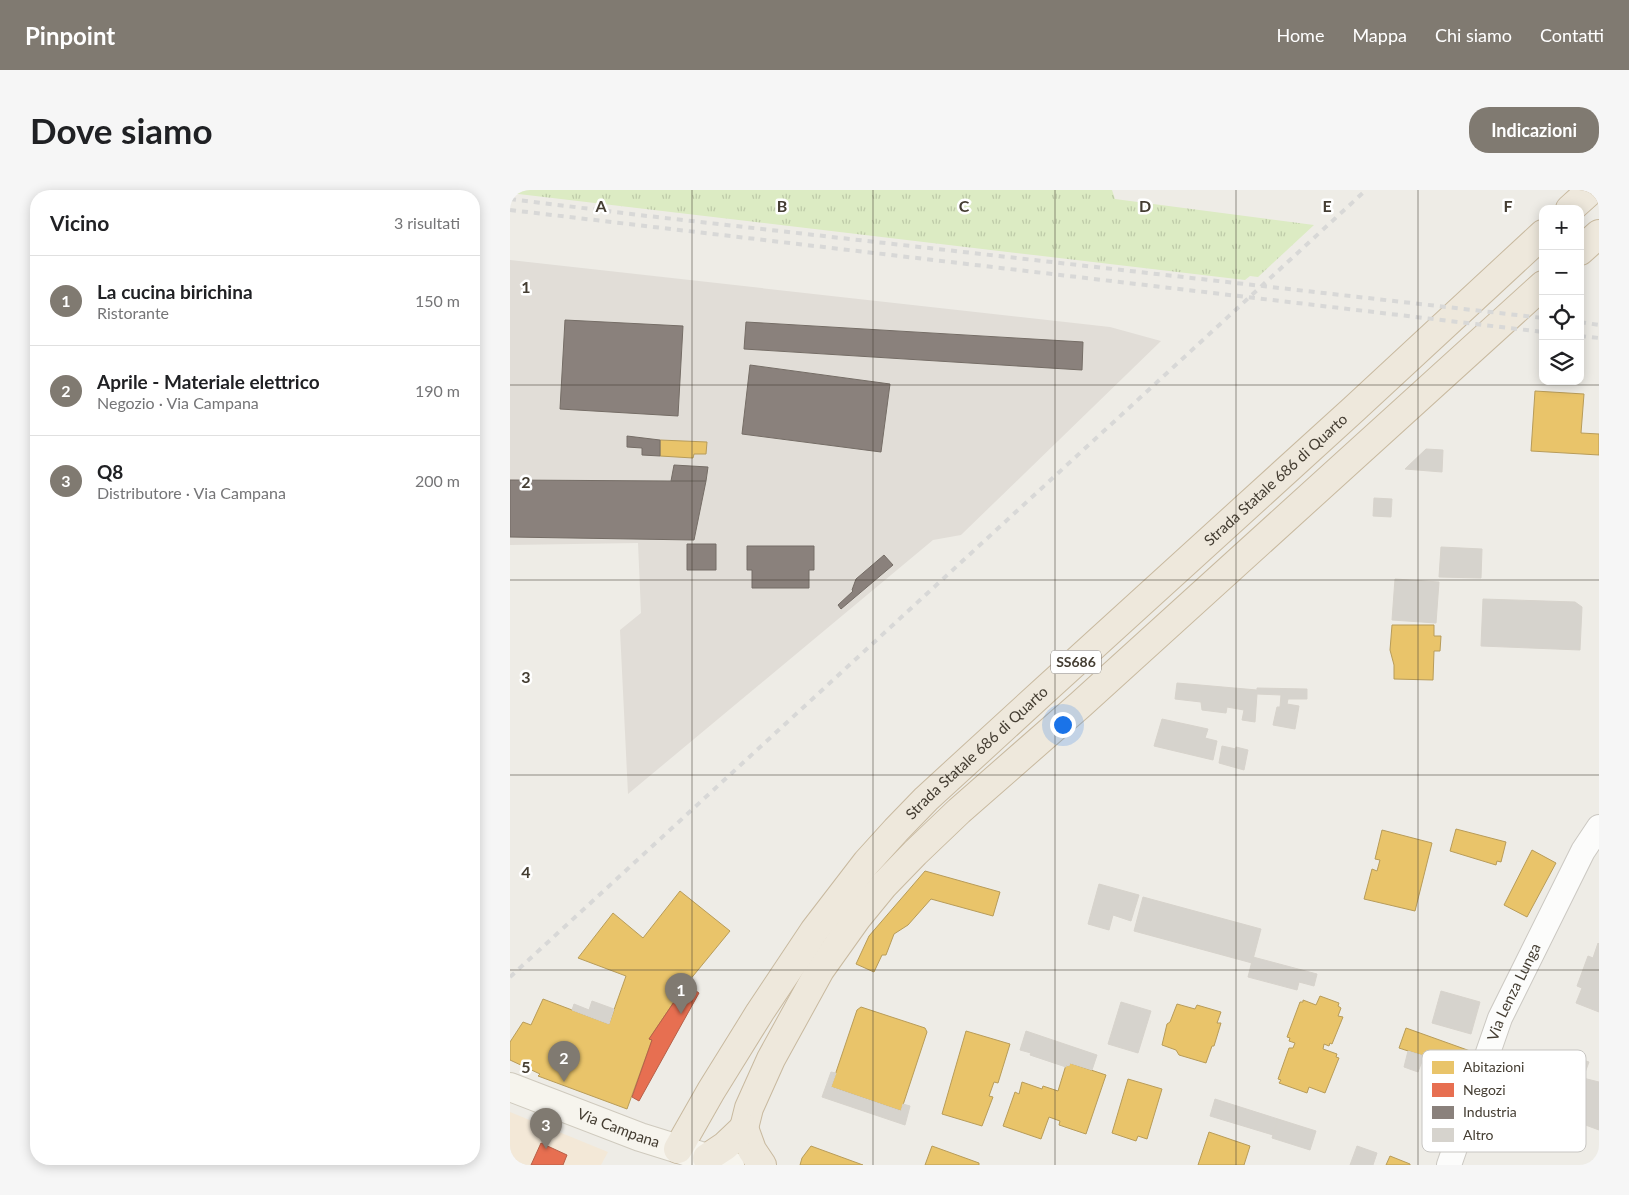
<!DOCTYPE html>
<html lang="it">
<meta charset="utf-8">
<style>
:root{--surface:#fff;--page:#f6f6f6;--text:#202124;--muted:#757577;--line:#e0e0e0;--accent:#807a71}
body{margin:0;font-family:Lato,sans-serif;background:var(--page);color:var(--text)}
.controls{position:absolute;right:15px;top:15px;display:grid;overflow:hidden;border-radius:10px;box-shadow:0 2px 12px #0003}
.controls button{width:45px;height:45px;display:grid;place-items:center;padding:0;border:0;border-bottom:1px solid var(--line);background:var(--surface);color:var(--text);font:25px sans-serif}
.you{position:absolute;left:552px;top:534px;width:18px;height:18px;margin:-12px;border:4px solid #fff;border-radius:50%;background:#1a73e8;box-shadow:0 0 0 8px #1a73e833}
.badge{display:grid;place-items:center;width:32px;height:32px;border-radius:50%;background:var(--accent);color:#fff;font-size:16px;font-weight:700}
.pin{position:absolute;translate:-50% -41px;filter:drop-shadow(0 1px 2px #0008)}
.pin::after{content:'';position:absolute;top:26px;width:18px;height:15px;background:inherit;clip-path:polygon(0 0,100% 0,50% 100%)}
.list{margin:0;padding:0;list-style:none}
h2{display:flex;justify-content:space-between;align-items:center;height:65px;margin:0;padding:0 20px;font-size:21px}
h2 small{font-size:16px;font-weight:400;color:var(--muted)}
.list li{display:grid;grid-template-columns:32px 1fr auto;gap:15px;align-items:center;box-sizing:border-box;height:90px;padding:0 20px;border-top:1px solid var(--line)}
.list b{display:block;font-size:19px;white-space:nowrap}
.list p{margin:0;font-size:16px;white-space:nowrap;color:var(--muted)}
.list em{font-size:16px;font-style:normal;color:var(--muted)}
.icon{flex:none;width:28px;height:28px;fill:none;stroke:currentColor;stroke-width:2;stroke-linecap:round;stroke-linejoin:round}
.map{position:relative;flex:none;width:1089px;height:975px;overflow:hidden;border-radius:20px}
header{display:flex;align-items:center;gap:30px;box-sizing:border-box;height:70px;padding:0 25px;background:var(--accent);color:#fff}
header strong{font-size:24px}
nav{display:flex;gap:28px;margin-inline-start:auto;font-size:18px}
.intro{display:flex;align-items:center;justify-content:space-between;box-sizing:border-box;height:120px;padding:0 30px}
h1{margin:0;font-size:35px}
.button{padding:12px 22px;border-radius:20px;background:var(--accent);color:#fff;font-size:18px;font-weight:700}
main{display:flex;gap:30px;padding:0 30px}
aside{flex:1;background:var(--surface);border-radius:20px;box-shadow:0 2px 12px #0003}
.map>svg:first-child{display:block}
</style>
<header>
<strong>Pinpoint</strong>
<nav><a>Home</a><a>Mappa</a><a>Chi siamo</a><a>Contatti</a></nav>
</header>
<div class="intro"><h1>Dove siamo</h1><a class="button">Indicazioni</a></div>
<main>
<aside>
<h2>Vicino<small>3 risultati</small></h2>
<ul class="list">
<li><span class="badge">1</span><div><b>La cucina birichina</b><p>Ristorante</p></div><em>150 m</em></li>
<li><span class="badge">2</span><div><b>Aprile - Materiale elettrico</b><p>Negozio · Via Campana</p></div><em>190 m</em></li>
<li><span class="badge">3</span><div><b>Q8</b><p>Distributore · Via Campana</p></div><em>200 m</em></li>
</ul>
</aside>
<div class="map">
<svg width="1089" height="975" viewBox="0 0 1089 975">
<defs>
<pattern id="grass-tufts" width="24" height="20" patternUnits="userSpaceOnUse" patternTransform="scale(1.25)"><rect width="24" height="20" fill="#dcebc3"/><path d="M3 7l-1-3M5 7V3M7 7l1-3M15 17l-1-3M17 17v-4M19 17l1-3" fill="none" stroke="#becaa8"/></pattern>
</defs>
<rect width="100%" height="100%" fill="#eeece6"/>
<path fill="#f3e8d7" d="M 0,922 L 98,962 L 91,975 L 0,975 Z"/>
<path fill="#e1ddd7" d="M 0,70 L 600,137 L 651,151 L 451,345 L 423,350 L 118,604 L 110,440 L 131,423 L 128,353 L 0,355 Z"/>
<path fill="url(#grass-tufts)" d="M 0,0 L 602,0 L 605,9 L 804,35 L 748,87 L 740,86 L 735,90 L 0,3 Z"/>
<path fill="#e9c46a" stroke="#b89c59" d="M 1025,201 L 1074,204 L 1071,243 L 1089,244 L 1089,265 L 1021,261 Z
M 150,250 L 197,252 L 196,264 L 184,264 L 183,268 L 150,266 Z
M 882,435 L 924,435 L 924,446 L 931,446 L 930,461 L 924,461 L 923,490 L 884,489 L 884,475 L 880,460 Z
M 946,639 L 996,652 L 991,672 L 987,671 L 986,675 L 940,661 Z
M 872,640 L 922,653 L 905,721 L 854,709 L 862,679 L 867,681 L 870,670 L 865,669 Z
M 1022,660 L 1046,673 L 1017,727 L 994,715 Z
M 415,681 L 490,702 L 483,726 L 421,709 L 398,735 L 384,744 L 376,765 L 372,765 L 364,782 L 346,774 L 359,746 Z
M 170,701 L 220,741 L 165,808 L 166,809 L 139,849 L 142,850 L 117,919 L 28,886 L 30,884 L 0,870 L 0,852 L 13,832 L 21,835 L 33,809 L 99,834 L 116,786 L 68,768 L 103,723 L 133,748 Z
M 810,806 L 829,813 L 828,816 L 831,818 L 828,826 L 833,827 L 822,854 L 820,853 L 819,856 L 814,854 L 813,859 L 827,864 L 826,867 L 829,868 L 815,903 L 799,897 L 797,903 L 769,893 L 771,890 L 768,889 L 779,858 L 783,858 L 785,853 L 779,851 L 780,848 L 777,847 L 790,812 L 793,812 L 793,810 L 806,815 Z
M 667,814 L 685,819 L 687,815 L 711,822 L 707,833 L 711,833 L 704,856 L 702,856 L 696,873 L 669,865 L 666,860 L 652,855 L 657,834 L 660,832 Z
M 351,817 L 415,838 L 417,842 L 391,921 L 321,897 L 347,820 Z
M 896,838 L 963,862 L 945,919 L 919,911 L 932,872 L 889,858 Z
M 456,841 L 500,854 L 488,893 L 484,892 L 479,906 L 483,907 L 472,936 L 432,924 Z
M 560,873 L 596,885 L 576,944 L 549,935 L 550,931 L 539,927 L 531,949 L 493,936 L 505,902 L 509,904 L 512,892 L 532,899 L 533,896 L 548,901 L 556,875 L 559,876 Z
M 618,889 L 652,899 L 637,949 L 628,946 L 626,951 L 602,943 Z
M 699,942 L 740,956 L 734,975 L 688,975 Z
M 301,956 L 353,975 L 290,975 L 292,968 Z
M 422,956 L 469,973 L 469,975 L 415,975 Z
M 880,966 L 900,974 L 900,975 L 876,975 Z"/>
<path fill="#e76f51" stroke="#b66048" d="M 176,794 L 189,803 L 129,911 L 122,907 L 142,850 L 139,849 L 166,809 L 165,808 Z
M 31,953 L 57,965 L 53,975 L 21,975 Z"/>
<path fill="#8a817c" stroke="#756d66" d="M 55,130 L 173,136 L 168,226 L 50,219 Z
M 236,132 L 573,152 L 572,180 L 234,159 Z
M 240,175 L 380,194 L 371,262 L 232,244 Z
M 117,246 L 150,250 L 150,266 L 132,265 L 132,258 L 117,257 Z
M 164,275 L 198,277 L 196,291 L 161,291 Z
M 0,290 L 161,291 L 196,291 L 184,350 L 0,347 Z
M 177,354 L 206,354 L 206,380 L 177,380 Z
M 237,356 L 304,356 L 304,380 L 299,380 L 299,398 L 242,398 L 242,380 L 237,380 Z
M 374,365 L 383,375 L 331,419 L 328,415 L 343,401 L 342,400 L 346,389 Z"/>
<path fill="#d6d3cd" stroke="#d7d3cc" d="M 916,259 L 933,260 L 932,282 L 895,279 Z
M 864,308 L 882,309 L 881,327 L 863,326 Z
M 931,357 L 972,359 L 971,388 L 929,387 Z
M 885,389 L 929,392 L 926,433 L 882,430 Z
M 973,409 L 1065,412 L 1072,417 L 1070,460 L 971,456 Z
M 667,493 L 747,500 L 747,498 L 797,499 L 797,509 L 778,509 L 777,514 L 789,516 L 785,539 L 763,535 L 767,517 L 770,517 L 771,505 L 747,504 L 745,532 L 732,530 L 734,520 L 717,517 L 716,523 L 692,520 L 691,512 L 665,509 Z
M 652,529 L 698,539 L 695,548 L 707,551 L 703,570 L 644,556 Z
M 712,556 L 726,559 L 726,557 L 738,560 L 734,580 L 709,573 Z
M 589,694 L 629,705 L 621,731 L 603,725 L 599,740 L 578,734 Z
M 633,707 L 751,739 L 742,773 L 624,741 Z
M 1088,753 L 1089,754 L 1089,822 L 1066,813 L 1072,798 L 1067,796 L 1078,766 L 1083,768 Z
M 743,767 L 807,784 L 804,796 L 789,792 L 787,800 L 738,787 Z
M 931,801 L 970,812 L 961,844 L 922,833 Z
M 82,811 L 104,819 L 99,834 L 62,820 L 64,814 L 79,820 Z
M 611,812 L 641,821 L 628,863 L 598,854 Z
M 516,841 L 587,865 L 582,880 L 560,873 L 559,876 L 556,875 L 556,877 L 520,865 L 521,863 L 510,860 Z
M 898,861 L 914,866 L 908,882 L 894,877 Z
M 1048,861 L 1079,872 L 1073,888 L 1089,892 L 1089,940 L 1051,926 L 1049,930 L 1026,922 L 1031,907 L 1026,905 L 1037,876 L 1042,877 Z
M 321,882 L 326,883 L 321,897 L 391,921 L 393,914 L 400,916 L 395,935 L 312,907 Z
M 705,909 L 768,929 L 763,945 L 700,926 Z
M 768,929 L 806,941 L 800,960 L 762,948 Z
M 847,956 L 867,963 L 863,975 L 840,975 Z"/>
<g fill="none" stroke-linecap="round" stroke-linejoin="round">
<defs>
<g id="minor">
<path id="s1" d="M 939,975 L 990,828 L 1073,661 L 1089,637"/>
</g>
<g id="secondary">
<path id="s2" d="M 0,897 L 130,947 L 220,975"/>
</g>
<g id="trunk">
<path d="M 1060,19 L 1081,0"/>
<path d="M 1070,61 L 1089,44"/>
<path d="M 234,938 L 239,918 L 261,869 L 310,780 L 347,728 L 374,695 L 405,663 L 449,621 L 570,515 L 1033,95"/>
<path d="M 234,938 L 242,960 L 252,975"/>
<path id="s3" d="M 168,959 L 201,901 L 250,822 L 304,741 L 357,672 L 386,640 L 416,609 L 535,500 L 844,219 L 1033,44"/>
<path d="M 197,968 L 215,956 L 234,938"/>
</g>
</defs>
<use href="#minor" stroke="#cbc8c2" stroke-width="26"/>
<use href="#secondary" stroke="#cfcabe" stroke-width="30"/>
<use href="#trunk" stroke="#c8b99f" stroke-width="30"/>
<use href="#minor" stroke="#fcfcfb" stroke-width="24"/>
<use href="#secondary" stroke="#f6f4ed" stroke-width="28"/>
<use href="#trunk" stroke="#eee8dc" stroke-width="28"/>
<path stroke="#d8d8d7" stroke-width="4" stroke-dasharray="6 6" stroke-linecap="butt" d="M 0,9 L 129,25 L 1033,128
M 0,20 L 1033,142
M 1070,132 L 1089,135
M 1070,146 L 1089,148
M 0,787 L 856,0"/>
</g>
<path fill="none" stroke="#443d32" stroke-width="1" stroke-opacity="0.55" d="M 182,0 L 182,975M 363,0 L 363,975M 545,0 L 545,975M 726,0 L 726,975M 908,0 L 908,975M 0,195 L 1089,195M 0,390 L 1089,390M 0,585 L 1089,585M 0,780 L 1089,780"/>
<g text-anchor="middle" stroke-width="5" stroke-linejoin="round" paint-order="stroke">
<rect fill="#fff" stroke="#7c7770" stroke-width="1" x="541" y="460.5" width="50" height="23" rx="4"/>
<g font-size="14" font-weight="bold" fill="#443d32">
<text x="566" y="477">SS686</text>
</g>
<g font-size="15" fill="#443d32" stroke="#fff">
<text dy="5" stroke="none"><textPath href="#s3" startOffset="904">Strada Statale 686 di Quarto</textPath></text>
<text dy="5" stroke="none"><textPath href="#s3" startOffset="499">Strada Statale 686 di Quarto</textPath></text>
<text dy="5" stroke="none"><textPath href="#s1" startOffset="185">Via Lenza Lunga</textPath></text>
<text dy="5" stroke="none"><textPath href="#s2" startOffset="116">Via Campana</textPath></text>
</g>
</g>
<rect x="912" y="860" width="164" height="102" rx="8" fill="#fff" stroke="#c7c5c2" stroke-width="1"/>
<rect x="922" y="871" width="22" height="13" fill="#e9c46a"/>
<rect x="922" y="893" width="22" height="14" fill="#e76f51"/>
<rect x="922" y="916" width="22" height="13" fill="#8a817c"/>
<rect x="922" y="938" width="22" height="14" fill="#d6d3cd"/>
<g font-size="14" fill="#443d32">
<text x="953" y="882">Abitazioni</text>
<text x="953" y="905">Negozi</text>
<text x="953" y="927">Industria</text>
<text x="953" y="950">Altro</text>
</g>
<g font-size="16" text-anchor="middle" font-weight="bold" fill="#443d32" stroke="#fff" stroke-width="5" stroke-linejoin="round" paint-order="stroke">
<text x="91" y="22">A</text>
<text x="272" y="22">B</text>
<text x="454" y="22">C</text>
<text x="635" y="22">D</text>
<text x="817" y="22">E</text>
<text x="998" y="22">F</text>
<text x="16" y="103">1</text>
<text x="16" y="298">2</text>
<text x="16" y="493">3</text>
<text x="16" y="688">4</text>
<text x="16" y="883">5</text>
</g>
</svg>
<div class="controls">
<button>+</button>
<button>−</button>
<button><svg class="icon" aria-label="locate" viewBox="0 0 24 24"><circle cx="12" cy="12" r="6"/><path d="M12 2v4M12 18v4M2 12h4M18 12h4"/></svg></button>
<button><svg class="icon" aria-label="layers" viewBox="0 0 24 24"><path d="M12 4l9 5-9 5-9-5zM3 14l9 5 9-5"/></svg></button>
</div>
<div class="you"></div>
<div class="pin badge" style="left:171px;top:824px">1</div>
<div class="pin badge" style="left:54px;top:892px">2</div>
<div class="pin badge" style="left:36px;top:959px">3</div>
</div>
</main>
